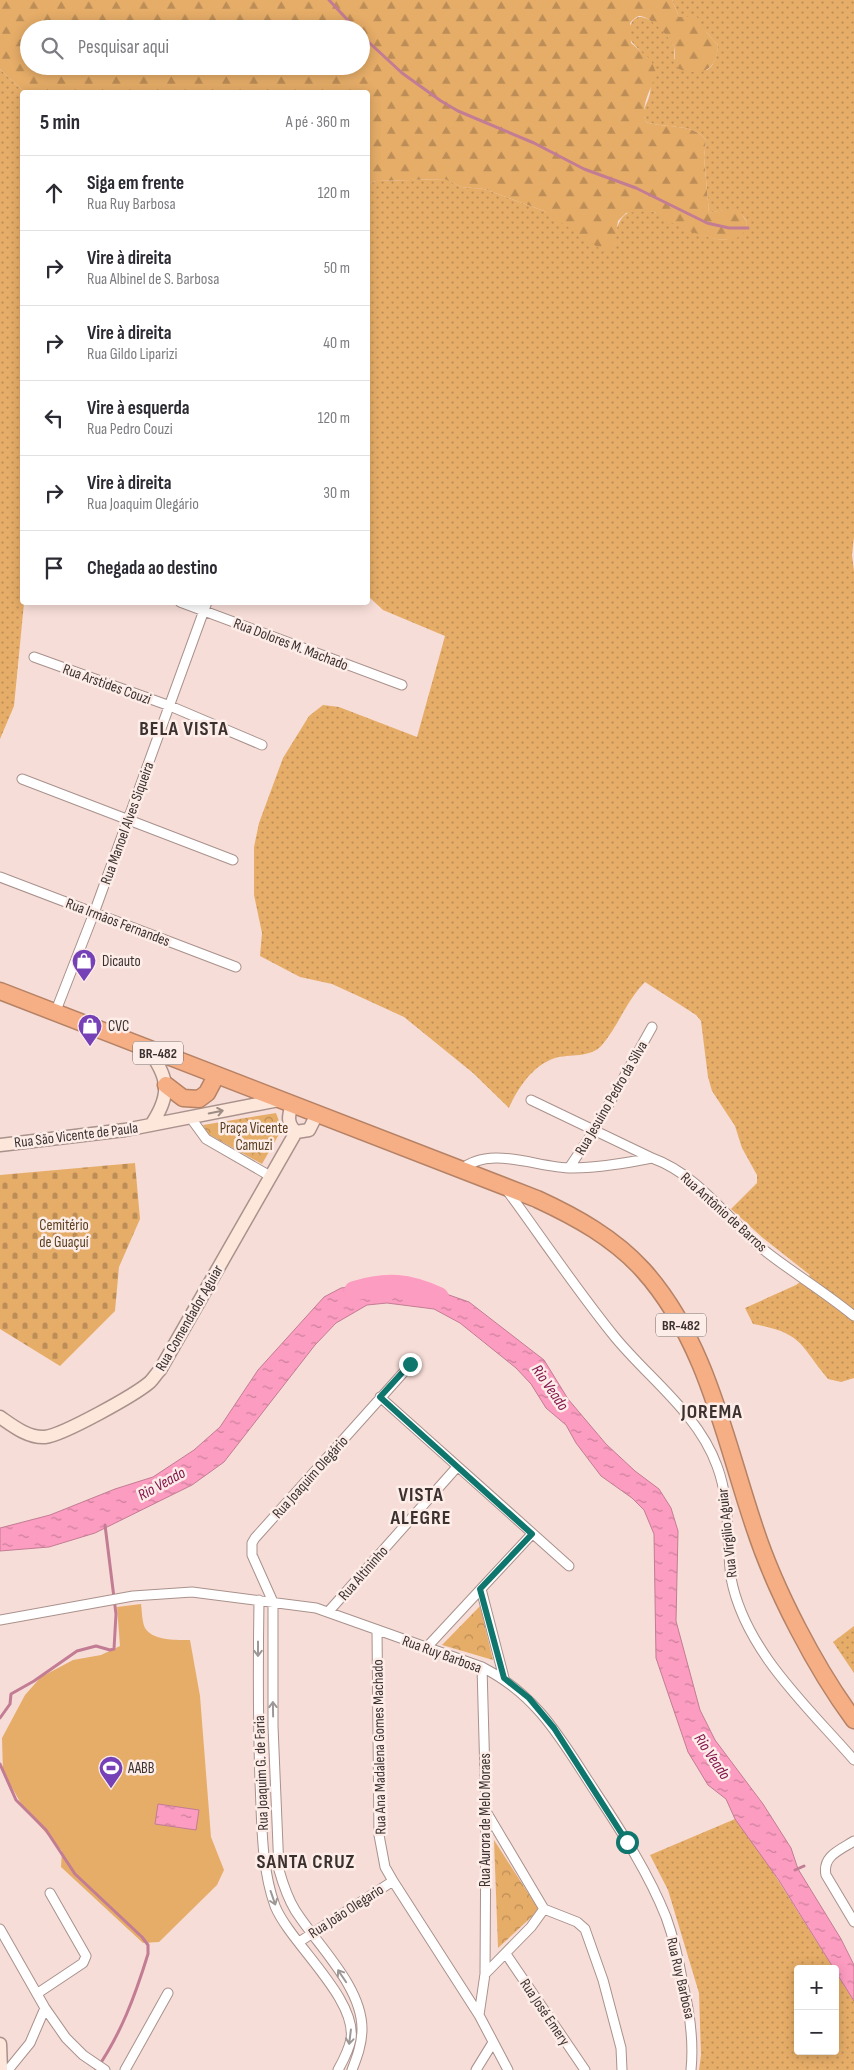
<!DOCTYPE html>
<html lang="pt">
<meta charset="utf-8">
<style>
:root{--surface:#fff;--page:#f7f7f7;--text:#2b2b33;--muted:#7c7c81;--line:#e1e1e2}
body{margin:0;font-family:"Sofia Sans Condensed",sans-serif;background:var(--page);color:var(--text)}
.controls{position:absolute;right:15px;bottom:15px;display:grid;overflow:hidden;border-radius:5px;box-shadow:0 2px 12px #0003}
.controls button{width:45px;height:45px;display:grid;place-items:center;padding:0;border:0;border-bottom:1px solid var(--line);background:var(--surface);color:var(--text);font:25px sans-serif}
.stop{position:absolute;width:15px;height:15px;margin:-11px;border:4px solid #0f766e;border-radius:50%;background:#fff}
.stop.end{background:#0f766e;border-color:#fff;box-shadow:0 1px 5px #0008}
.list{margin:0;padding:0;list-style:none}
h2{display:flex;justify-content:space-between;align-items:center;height:65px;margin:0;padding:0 20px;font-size:21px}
h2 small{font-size:16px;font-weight:400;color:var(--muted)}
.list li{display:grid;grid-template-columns:32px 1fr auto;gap:15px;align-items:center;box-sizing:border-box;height:75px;padding:0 20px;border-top:1px solid var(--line)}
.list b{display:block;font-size:19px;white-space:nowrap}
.list p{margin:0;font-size:16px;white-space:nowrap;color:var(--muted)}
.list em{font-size:16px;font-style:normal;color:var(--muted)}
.icon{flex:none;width:28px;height:28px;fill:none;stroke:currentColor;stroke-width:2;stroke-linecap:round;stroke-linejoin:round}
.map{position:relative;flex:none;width:854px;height:2070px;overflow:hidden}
.search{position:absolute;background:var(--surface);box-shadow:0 2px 12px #0003;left:20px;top:20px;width:350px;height:55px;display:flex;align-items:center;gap:12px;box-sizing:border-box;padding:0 18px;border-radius:28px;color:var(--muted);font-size:19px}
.panel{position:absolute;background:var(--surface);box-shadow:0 2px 12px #0003;left:20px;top:90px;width:350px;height:515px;border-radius:5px}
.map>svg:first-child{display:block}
</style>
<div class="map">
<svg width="854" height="2070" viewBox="0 0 854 2070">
<defs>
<pattern id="grass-dots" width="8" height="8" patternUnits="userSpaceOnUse" patternTransform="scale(1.25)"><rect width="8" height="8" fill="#e6ad68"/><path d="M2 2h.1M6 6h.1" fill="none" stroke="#bc8d56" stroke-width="1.8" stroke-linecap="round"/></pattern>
<pattern id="forest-firs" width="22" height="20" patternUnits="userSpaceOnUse" patternTransform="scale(1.25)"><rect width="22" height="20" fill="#e6ad68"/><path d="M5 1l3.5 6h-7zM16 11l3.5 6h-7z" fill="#bc8d56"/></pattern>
<pattern id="cemetery-stones" width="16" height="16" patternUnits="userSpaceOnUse" patternTransform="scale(1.25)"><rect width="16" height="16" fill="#e6ad68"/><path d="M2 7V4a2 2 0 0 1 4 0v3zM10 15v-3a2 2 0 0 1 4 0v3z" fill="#bc8d56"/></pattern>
<pattern id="park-crowns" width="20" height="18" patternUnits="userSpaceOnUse" patternTransform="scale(1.25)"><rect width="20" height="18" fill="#e6ad68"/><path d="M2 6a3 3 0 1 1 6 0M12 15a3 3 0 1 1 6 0" fill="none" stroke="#bc8d56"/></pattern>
<pattern id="water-ripples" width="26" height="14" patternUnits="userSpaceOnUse" patternTransform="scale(1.25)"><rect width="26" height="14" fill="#fc9cc0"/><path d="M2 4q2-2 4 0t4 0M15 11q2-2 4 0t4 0" fill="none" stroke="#cd809c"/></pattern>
</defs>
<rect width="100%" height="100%" fill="#f7ddd7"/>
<path fill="url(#grass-dots)" d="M 672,0 L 854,0 L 854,537 L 852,555 L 854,571 L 854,1378 L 841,1382 L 828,1379 C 799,1344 803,1333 753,1324 L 745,1308 L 796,1285 L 810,1275 L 763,1238 L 731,1209 L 757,1183 L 757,1175 L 742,1148 L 735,1126 L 712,1091 L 708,1077 L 701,1021 L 696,1015 L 645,982 C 626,1001 619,1025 602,1045 C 591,1058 569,1054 555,1058 C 533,1065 517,1089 509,1108 L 473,1073 L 404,1017 L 332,984 L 300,977 L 260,956 L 262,933 L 254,895 L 254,847 L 259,823 L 283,758 L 309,716 L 323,705 L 339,707 L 417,737 L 445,636 L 383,610 L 368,596 L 368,184 L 376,181 L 446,179 L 461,187 L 484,189 L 544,211 L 614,248 C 615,223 623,203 654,212 C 663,215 672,223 682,227 C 696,233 710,239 726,240 L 746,227 L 747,222 C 738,205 725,210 709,213 L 704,157 L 706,140 C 691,122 667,129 646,122 C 640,109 648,105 650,93 C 652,86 647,74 645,66 C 645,63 645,57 643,55 C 638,45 621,40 632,22 C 642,5 671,36 674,47 C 674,51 674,55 674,59 L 707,70 C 715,65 717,55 718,45 C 706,32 697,19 679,17 Z
M 0,69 L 24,92 L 24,603 L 14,706 L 0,739 Z
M 854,1626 L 854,1673 L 833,1642 Z
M 735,1819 L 759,1850 L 834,1969 L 798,1969 L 798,2051 L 835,2051 L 835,1971 L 854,2001 L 854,2070 L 699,2070 L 701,2055 L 699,1993 L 668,1890 L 650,1855 Z"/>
<path fill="url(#forest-firs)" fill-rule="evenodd" d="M 0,0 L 672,0 L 679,17 L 697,17 L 707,33 L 718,45 C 717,71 702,76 679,69 C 672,62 676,55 674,47 C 671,38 649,15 639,16 C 635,17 633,20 630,23 L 631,43 L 651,60 L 656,73 C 652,88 639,107 646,122 C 667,129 691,122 706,140 L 704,157 L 709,213 L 727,209 L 739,211 L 747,222 C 744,258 684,230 667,220 C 663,218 658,213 654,212 C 645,210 635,212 626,213 L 618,221 L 614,248 L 605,252 L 544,211 L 484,189 L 461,187 L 445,179 L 376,181 L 368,184 L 368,92 L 24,92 L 0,69 ZM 29,29 L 361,29 L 361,66 L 29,66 Z"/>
<path fill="url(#cemetery-stones)" d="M 135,1163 L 140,1219 L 119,1267 L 115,1311 L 60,1366 L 0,1329 L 0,1175 Z"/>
<path fill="url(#park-crowns)" d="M 276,1113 L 282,1129 L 262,1164 L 208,1134 L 203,1125 Z
M 480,1606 L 493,1660 L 442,1645 Z
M 494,1840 L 539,1910 L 498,1948 Z"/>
<path fill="#e6ad68" d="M 141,1604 C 142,1611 142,1622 145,1628 C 153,1641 177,1640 190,1640 L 200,1696 L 211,1837 L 224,1870 L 217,1885 L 159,1942 L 143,1943 L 61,1867 L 62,1851 L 23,1807 L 3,1772 L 2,1738 L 25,1695 L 41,1677 L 73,1660 L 101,1655 L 120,1646 L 117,1607 Z"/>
<path fill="url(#water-ripples)" stroke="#c27c94" d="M 374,1284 L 432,1289 L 469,1302 L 544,1360 L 568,1399 L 606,1444 L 635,1471 L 659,1489 L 671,1508 L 678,1531 L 676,1621 L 700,1710 L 715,1740 L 763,1804 L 791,1848 L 798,1869 L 841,1939 L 854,1965 L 854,2001 L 778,1879 L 735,1819 L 726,1799 L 708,1785 L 688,1752 L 656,1658 L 654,1534 L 644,1510 L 632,1498 L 601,1476 L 576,1443 L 566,1425 L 546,1408 L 531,1384 L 516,1368 L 460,1323 L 434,1309 L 387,1303 L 367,1305 L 336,1323 L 315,1345 L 224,1462 L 192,1485 L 95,1533 L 49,1547 L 0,1551 L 0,1528 L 50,1515 L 115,1489 L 153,1477 L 194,1450 L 220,1427 L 258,1370 L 324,1297 L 341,1288 Z
M 158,1804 L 199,1810 L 196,1830 L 155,1824 Z"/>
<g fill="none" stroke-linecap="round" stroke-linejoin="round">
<path stroke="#c27c94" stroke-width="3" d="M 329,0 L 356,29
M 361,35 L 402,73 L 441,101 L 458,111 L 534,143 L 584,169 L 636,188 L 707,223 L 729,228 L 748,228
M 0,1718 L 10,1704 L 11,1694 L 34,1681 L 77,1651 L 96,1646 L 110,1650 L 114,1649 L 116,1614 L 105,1525
M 0,1764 L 16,1800 L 46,1830 L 75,1874 L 142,1937 L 148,1945 L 148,1954 C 135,1996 121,2034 96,2070
M 795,1870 L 804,1866"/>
<path stroke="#fc9cc0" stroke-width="20" d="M 354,1291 C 387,1281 408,1283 439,1297"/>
<defs>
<path id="street" d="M 180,602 L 402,685
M 34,657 L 170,706 L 262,745
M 22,779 L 233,860
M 0,877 L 236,967
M 55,1013 L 94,913 L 207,602
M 531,1100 L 652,1158
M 190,1117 L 206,1139 L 270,1176
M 569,1168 L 595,1129 L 652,1027
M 460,1170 C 491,1144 536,1168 572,1168 C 599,1168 626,1163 652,1158 C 699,1175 727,1219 764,1250 C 793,1273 825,1292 854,1316
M 506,1189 C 542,1238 576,1289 614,1336 C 648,1378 698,1413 717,1466 C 731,1503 726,1540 731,1578 C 745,1651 808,1707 854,1760
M 380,1397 L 569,1566
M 481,1589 L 504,1678
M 259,1600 C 258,1661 258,1721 260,1782 C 262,1823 261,1867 275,1906 C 290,1943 357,1998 351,2039 C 349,2049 343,2061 338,2070
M 329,1611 L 457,1467
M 0,1620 L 133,1596 L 192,1592 L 316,1608 L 482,1667 C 535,1694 558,1734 589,1782 C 617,1825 647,1869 666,1917 C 674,1939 679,1961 683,1984 C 690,2013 694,2040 691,2070
M 377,1630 L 379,1835 L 385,1867 L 393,1881 L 479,2015 L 508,2070
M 427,1647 L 532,1534
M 482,1667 L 486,1812 L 485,1974
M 487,1813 L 544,1909 L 577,1922 L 585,1929 L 603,1980 L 621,2048 L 622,2070
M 854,1841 C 840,1850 822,1856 826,1875 L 854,1922
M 0,1929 L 45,2008 L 66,2038 L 83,2055 L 105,2070
M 299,1942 L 393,1881
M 506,1954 L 585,2070
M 38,1993 L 83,1963 L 86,1956 L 50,1893
M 479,2015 L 485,1974 L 531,1927 L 544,1909
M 8,2070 L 30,2043 L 45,2008
M 125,2070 L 168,1993
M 352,2070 C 357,2057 362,2044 362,2029 C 362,1986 317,1945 295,1910 C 287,1897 283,1884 279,1870 L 273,1726 L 273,1602 L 252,1555 L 252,1543 L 255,1538 L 411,1364
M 476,2070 L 492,2044"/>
<path id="secondary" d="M 147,1048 C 169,1077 172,1094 151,1125
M 292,1105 C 288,1116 287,1124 296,1132 L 309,1130 L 317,1114
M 0,1145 L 125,1130 L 279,1100
M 0,1417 C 13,1426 28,1438 45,1437 C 63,1435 135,1395 150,1382 C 153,1379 156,1374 160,1370 L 296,1132
M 0,2044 L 1,2070"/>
<path id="highway" d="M 0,991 L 537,1199 C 576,1217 614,1238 643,1270 C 707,1341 725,1441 755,1529 C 775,1590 816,1669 854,1720
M 166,1085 L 183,1098 L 199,1099 L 207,1093 L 216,1076"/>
</defs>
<use href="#street" stroke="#a9918c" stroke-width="11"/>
<use href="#secondary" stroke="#a9918c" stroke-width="15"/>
<use href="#highway" stroke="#b58266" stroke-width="19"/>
<use href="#street" stroke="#fff" stroke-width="9"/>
<use href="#secondary" stroke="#fce7da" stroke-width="12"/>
<use href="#highway" stroke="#f6ae84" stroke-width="16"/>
</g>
<defs><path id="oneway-shaft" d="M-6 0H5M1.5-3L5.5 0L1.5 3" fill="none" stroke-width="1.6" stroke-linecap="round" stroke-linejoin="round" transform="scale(1.25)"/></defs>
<use stroke="#9c8c84" href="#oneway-shaft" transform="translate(216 1112) rotate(-11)"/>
<g stroke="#9d9896">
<use href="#oneway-shaft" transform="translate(258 1649) rotate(90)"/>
<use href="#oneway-shaft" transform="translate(273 1709) rotate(-91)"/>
<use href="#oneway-shaft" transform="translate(273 1898) rotate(71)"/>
<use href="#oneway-shaft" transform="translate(342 1976) rotate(-124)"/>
<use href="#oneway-shaft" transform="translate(350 2037) rotate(97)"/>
</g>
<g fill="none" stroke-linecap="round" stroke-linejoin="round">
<path stroke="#0f766e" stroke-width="6" d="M 410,1364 L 380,1397 L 532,1534 L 480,1589 L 504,1678 L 529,1698 L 554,1728 L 627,1842"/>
</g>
<defs>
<symbol id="shop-pin" viewBox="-11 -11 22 30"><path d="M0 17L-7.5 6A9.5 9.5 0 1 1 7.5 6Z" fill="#7640b7" stroke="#fdede9"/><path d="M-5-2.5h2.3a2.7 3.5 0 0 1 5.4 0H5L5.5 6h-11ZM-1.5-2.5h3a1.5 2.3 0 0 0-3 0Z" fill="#fff"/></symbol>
<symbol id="stadium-pin" viewBox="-11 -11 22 30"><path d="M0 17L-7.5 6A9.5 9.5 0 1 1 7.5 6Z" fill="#7640b7" stroke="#fdede9"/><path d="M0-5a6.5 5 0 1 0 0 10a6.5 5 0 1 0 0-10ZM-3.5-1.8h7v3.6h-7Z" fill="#fff"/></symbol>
</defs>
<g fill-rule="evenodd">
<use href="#shop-pin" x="70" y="947" width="28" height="38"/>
<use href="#shop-pin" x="76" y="1012" width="28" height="38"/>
<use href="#stadium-pin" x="97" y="1754" width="28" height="38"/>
</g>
<g text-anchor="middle" stroke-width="5" stroke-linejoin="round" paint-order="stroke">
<g fill="#fdede9" stroke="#756966" stroke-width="1">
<rect x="133" y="1041.5" width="50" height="23" rx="4"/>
<rect x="656" y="1313.5" width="50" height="23" rx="4"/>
</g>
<g font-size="14" font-weight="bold" fill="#3b312e">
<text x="158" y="1058">BR-482</text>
<text x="681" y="1330">BR-482</text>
</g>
<g font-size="15" fill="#3b312e" stroke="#fdede9">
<text transform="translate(291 644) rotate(21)" y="5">Rua Dolores M. Machado</text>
<text transform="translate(107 684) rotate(20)" y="5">Rua Arstides Couzi</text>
<text transform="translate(127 823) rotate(-70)" y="5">Rua Manoel Alves Siqueira</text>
<text transform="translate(118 922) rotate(21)" y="5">Rua Irmãos Fernandes</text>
<text transform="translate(611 1098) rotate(-60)" y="5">Rua Jesuino Pedro da Silva</text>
<text transform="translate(76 1135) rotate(-7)" y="5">Rua São Vicente de Paula</text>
<text transform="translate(724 1212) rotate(42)" y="5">Rua Antônio de Barros</text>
<text transform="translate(189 1318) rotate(-60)" y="5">Rua Comendador Aguiar</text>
<text transform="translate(310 1477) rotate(-48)" y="5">Rua Joaquim Olegário</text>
<text transform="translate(727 1533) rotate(-96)" y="5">Rua Virgilio Aguiar</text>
<text transform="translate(363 1573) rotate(-49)" y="5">Rua Altininho</text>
<text transform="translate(442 1654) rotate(20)" y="5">Rua Ruy Barbosa</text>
<text transform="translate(379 1747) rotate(-91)" y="5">Rua Ana Madalena Gomes Machado</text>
<text transform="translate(261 1773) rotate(-92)" y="5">Rua Joaquim G. de Faria</text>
<text transform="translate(485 1820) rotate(-90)" y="5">Rua Aurora de Melo Moraes</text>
<text transform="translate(346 1911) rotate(-33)" y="5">Rua João Olegario</text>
<text transform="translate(681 1978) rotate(77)" y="5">Rua Ruy Barbosa</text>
<text transform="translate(545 2012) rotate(56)" y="5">Rua José Emery</text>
</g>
<g font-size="15" fill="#3b312e" stroke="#fdede9" text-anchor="start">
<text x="102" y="966">Dicauto</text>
<text x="108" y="1031">CVC</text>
<text x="128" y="1773">AABB</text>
</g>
<g font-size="15" fill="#5a3f1e" stroke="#fdede9">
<text x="254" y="1133">Praça Vicente<tspan x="254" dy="17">Camuzi</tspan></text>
<text x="64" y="1230">Cemitério<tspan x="64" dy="17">de Guaçuí</tspan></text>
</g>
<g font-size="16" font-style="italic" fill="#85164e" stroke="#fdede9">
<text transform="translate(551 1387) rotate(55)" y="6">Rio Veado</text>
<text transform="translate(161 1483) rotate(-29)" y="6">Rio Veado</text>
<text transform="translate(713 1756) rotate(56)" y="6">Rio Veado</text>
</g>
<g font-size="20" font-weight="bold" letter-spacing="1" fill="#3b312e" stroke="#fdede9">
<text x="184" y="735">BELA VISTA</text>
<text x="712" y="1418">JOREMA</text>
<text x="421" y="1501">VISTA<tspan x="421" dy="23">ALEGRE</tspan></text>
<text x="306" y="1868">SANTA CRUZ</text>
</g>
</g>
</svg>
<div class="controls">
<button>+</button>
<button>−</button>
</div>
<div class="stop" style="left:627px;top:1842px"></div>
<div class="stop end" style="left:410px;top:1364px"></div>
<div class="search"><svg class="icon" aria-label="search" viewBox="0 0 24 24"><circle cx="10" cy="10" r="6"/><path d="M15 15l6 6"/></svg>Pesquisar aqui</div>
<section class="panel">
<h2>5 min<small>A pé · 360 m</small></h2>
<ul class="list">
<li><svg class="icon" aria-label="ahead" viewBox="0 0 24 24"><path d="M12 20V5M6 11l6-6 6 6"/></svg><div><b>Siga em frente</b><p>Rua Ruy Barbosa</p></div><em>120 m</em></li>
<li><svg class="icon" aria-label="right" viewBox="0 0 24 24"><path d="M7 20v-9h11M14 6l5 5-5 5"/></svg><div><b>Vire à direita</b><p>Rua Albinel de S. Barbosa</p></div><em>50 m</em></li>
<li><svg class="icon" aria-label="right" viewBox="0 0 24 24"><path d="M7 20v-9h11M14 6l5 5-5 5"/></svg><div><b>Vire à direita</b><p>Rua Gildo Liparizi</p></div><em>40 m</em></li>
<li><svg class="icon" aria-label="left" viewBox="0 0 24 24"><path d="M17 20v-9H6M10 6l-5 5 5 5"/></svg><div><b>Vire à esquerda</b><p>Rua Pedro Couzi</p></div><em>120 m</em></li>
<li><svg class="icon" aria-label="right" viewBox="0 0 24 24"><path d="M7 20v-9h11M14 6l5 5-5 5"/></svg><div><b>Vire à direita</b><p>Rua Joaquim Olegário</p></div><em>30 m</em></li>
<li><svg class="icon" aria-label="arrive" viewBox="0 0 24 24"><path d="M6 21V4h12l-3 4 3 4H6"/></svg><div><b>Chegada ao destino</b></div></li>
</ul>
</section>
</div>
